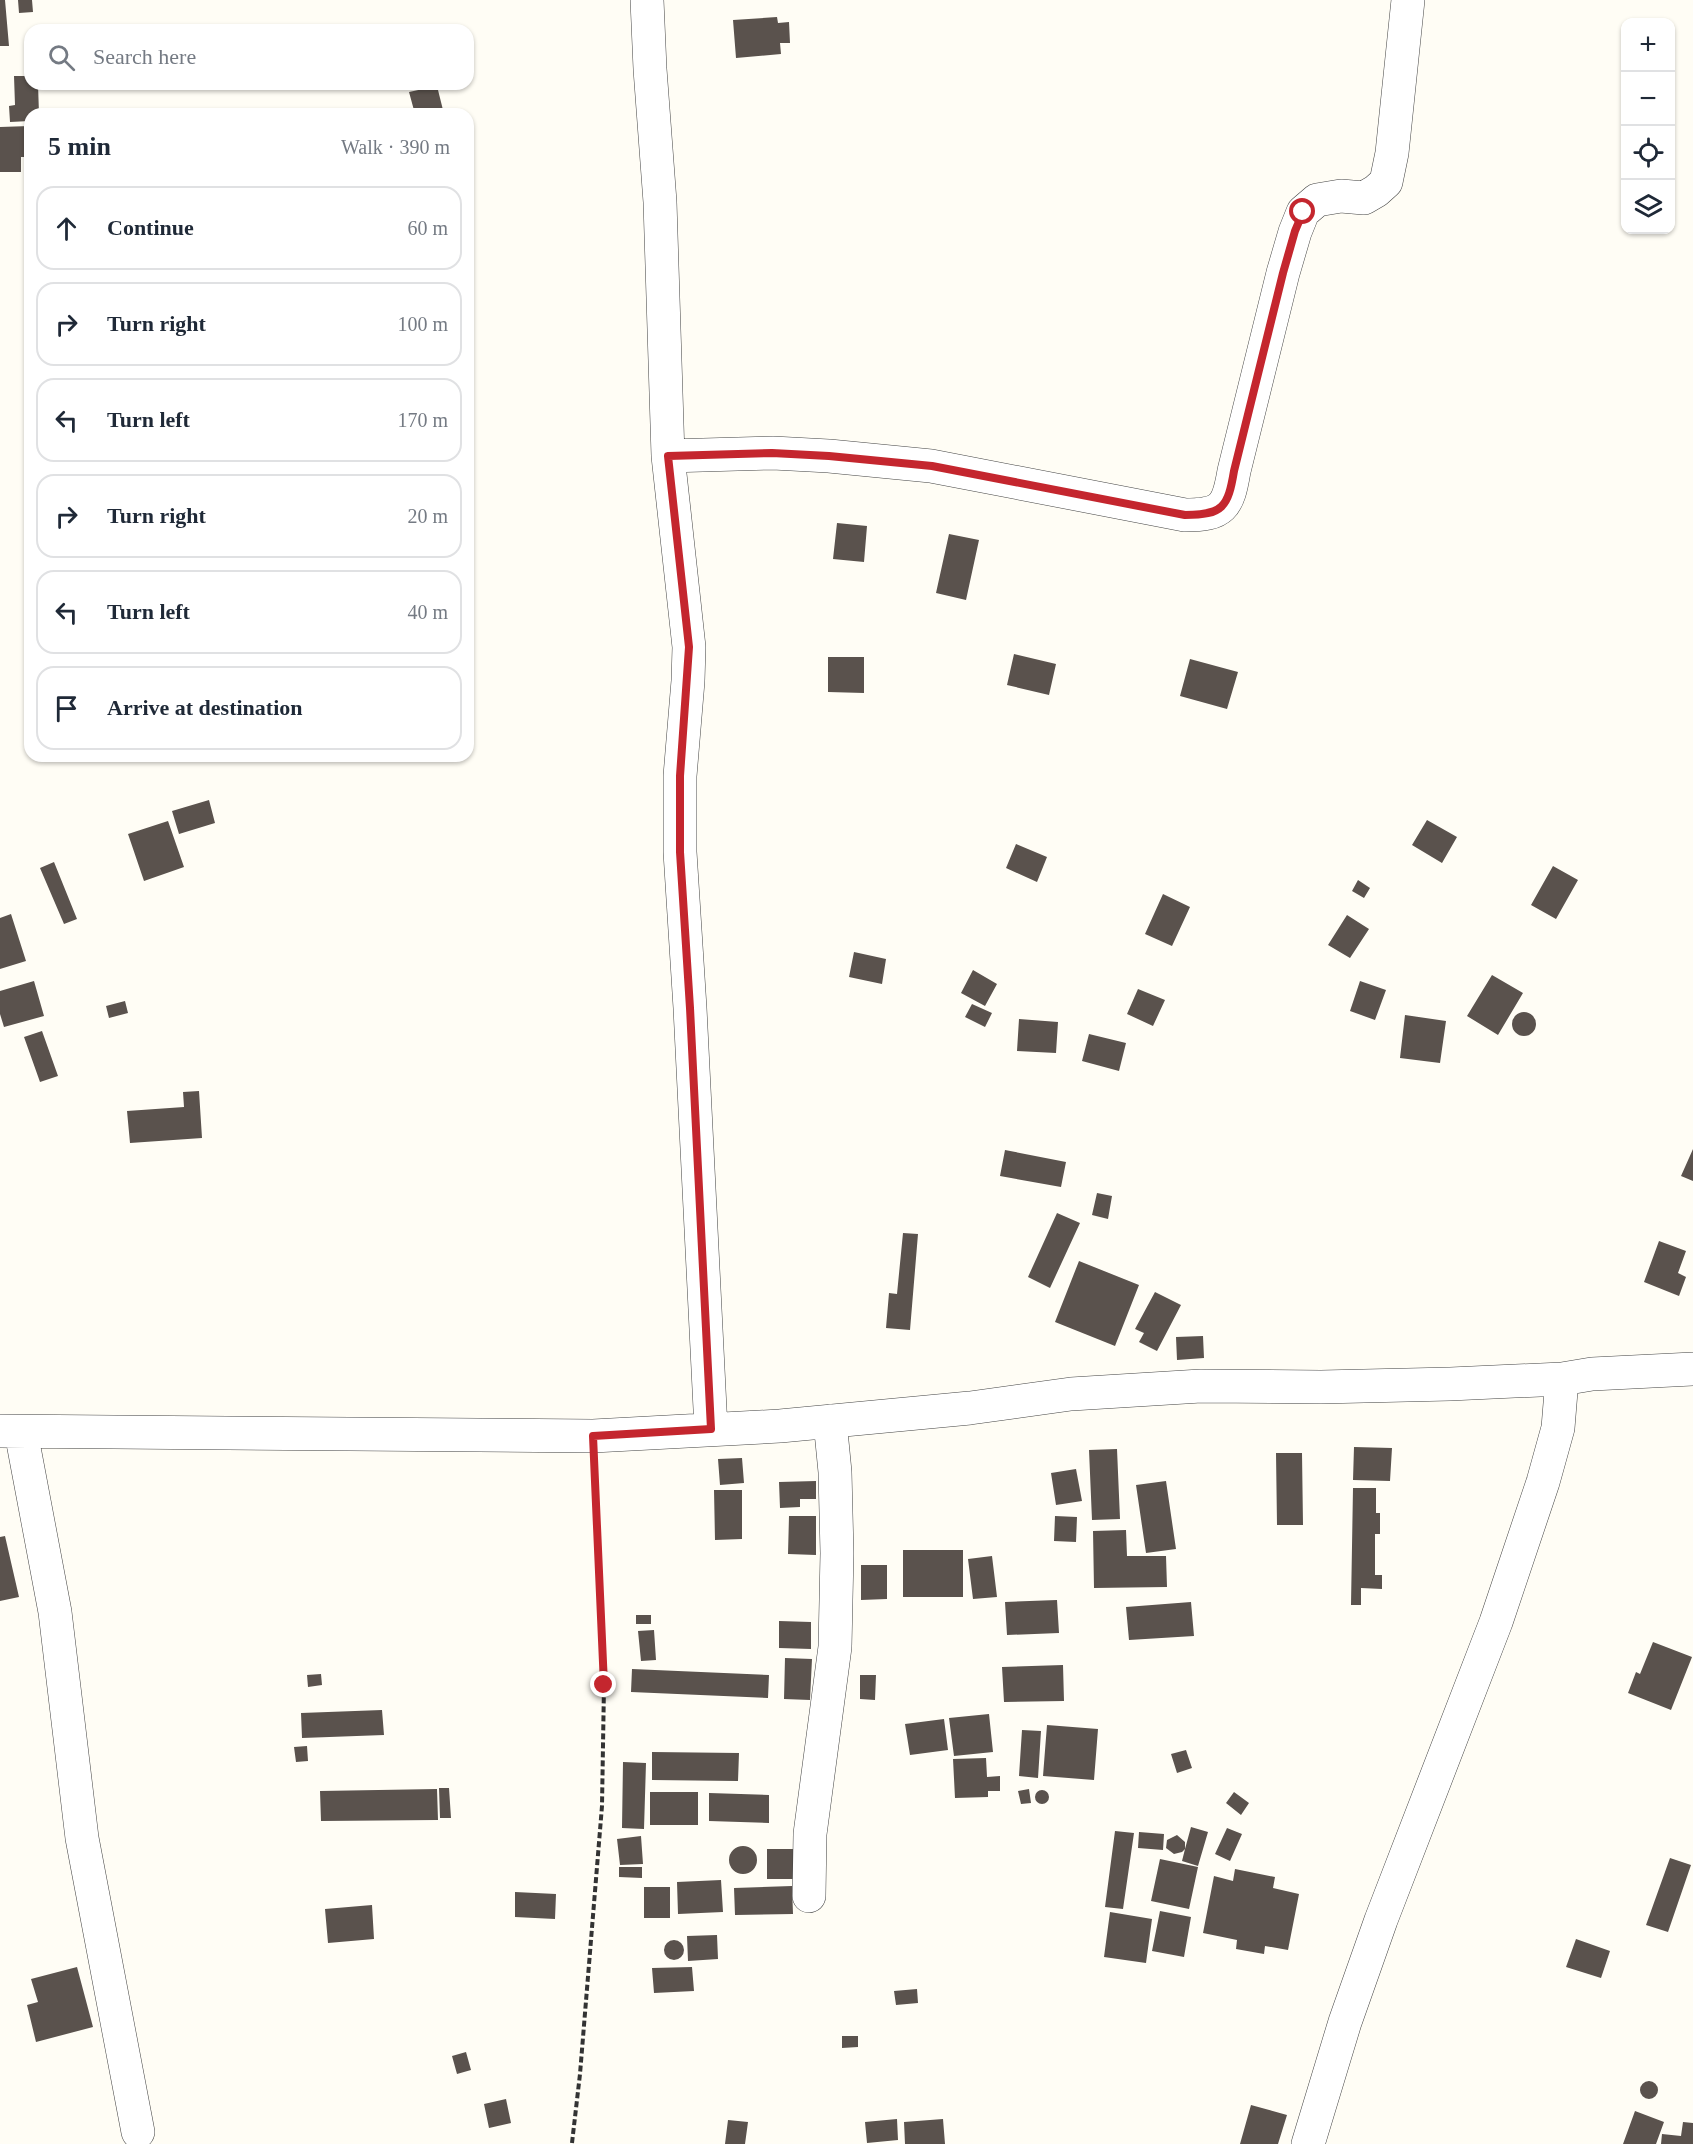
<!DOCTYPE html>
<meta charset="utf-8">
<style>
:root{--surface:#fff;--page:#f2f2f3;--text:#1f2937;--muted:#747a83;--line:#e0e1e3}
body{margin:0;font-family:"Times New Roman",serif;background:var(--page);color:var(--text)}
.controls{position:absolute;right:18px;top:18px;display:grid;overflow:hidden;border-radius:12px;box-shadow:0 2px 4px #0004}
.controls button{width:54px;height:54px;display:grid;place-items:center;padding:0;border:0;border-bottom:2px solid var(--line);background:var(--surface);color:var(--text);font:30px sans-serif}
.stop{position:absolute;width:18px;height:18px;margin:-14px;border:4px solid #c4262e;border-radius:50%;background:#fff}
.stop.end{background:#c4262e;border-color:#fff;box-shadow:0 2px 6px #0008}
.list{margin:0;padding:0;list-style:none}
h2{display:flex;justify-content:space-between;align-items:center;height:78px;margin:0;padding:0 24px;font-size:26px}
h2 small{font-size:20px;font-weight:400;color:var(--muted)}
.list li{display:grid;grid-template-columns:39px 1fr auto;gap:18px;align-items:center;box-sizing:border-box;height:84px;margin:0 12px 12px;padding:0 12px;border:2px solid var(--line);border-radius:18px}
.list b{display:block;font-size:22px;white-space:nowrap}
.list em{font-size:20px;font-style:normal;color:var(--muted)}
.icon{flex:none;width:33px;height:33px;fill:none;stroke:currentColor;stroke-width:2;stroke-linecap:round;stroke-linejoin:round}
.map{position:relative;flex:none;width:1693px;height:2144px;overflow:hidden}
.search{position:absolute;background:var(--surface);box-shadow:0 2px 4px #0004;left:24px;top:24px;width:450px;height:66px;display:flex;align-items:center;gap:15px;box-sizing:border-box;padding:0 21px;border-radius:18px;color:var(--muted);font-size:22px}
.panel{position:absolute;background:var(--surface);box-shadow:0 2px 4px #0004;left:24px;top:108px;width:450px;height:654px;border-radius:18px}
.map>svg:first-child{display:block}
</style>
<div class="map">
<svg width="1693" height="2144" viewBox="0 0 1693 2144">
<rect width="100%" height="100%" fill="#fffdf5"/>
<path fill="#5a524d" d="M 0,0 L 5,0 L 9,46 L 0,46 Z
M 18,0 L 32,0 L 33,12 L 19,13 Z
M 777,17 L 778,23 L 789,22 L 790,43 L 780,43 L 781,54 L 736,58 L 733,20 Z
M 14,76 L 30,76 L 30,84 L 38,84 L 39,114 L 30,114 L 30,121 L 10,122 L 9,106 L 15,105 Z
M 437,86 L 444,114 L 415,114 L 409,92 Z
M 30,126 L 30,157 L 21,157 L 21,172 L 0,172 L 0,127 Z
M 837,523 L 867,526 L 864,562 L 833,559 Z
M 949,534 L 979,540 L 966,600 L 936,593 Z
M 1014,654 L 1056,664 L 1049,695 L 1007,685 Z
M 828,657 L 864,657 L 864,693 L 828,692 Z
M 1190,659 L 1238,672 L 1227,709 L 1180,696 Z
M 209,800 L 215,823 L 179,834 L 172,811 Z
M 1427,820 L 1457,837 L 1442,863 L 1412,845 Z
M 168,821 L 184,867 L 144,881 L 128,834 Z
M 1016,844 L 1047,857 L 1037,882 L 1006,868 Z
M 54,862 L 77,919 L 64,924 L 40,868 Z
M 1553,866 L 1578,880 L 1556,919 L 1531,905 Z
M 1358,880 L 1370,888 L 1364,898 L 1352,891 Z
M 1163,894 L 1190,907 L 1172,946 L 1145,934 Z
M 11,914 L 26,961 L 0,969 L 0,918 Z
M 1347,915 L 1369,929 L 1350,958 L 1328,945 Z
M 854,952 L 886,959 L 882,984 L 849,977 Z
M 973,970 L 997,984 L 985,1006 L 961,993 Z
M 1492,975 L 1523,993 L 1498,1035 L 1467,1016 Z
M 34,981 L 44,1016 L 4,1027 L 0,1014 L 0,991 Z
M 1360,981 L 1386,990 L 1375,1020 L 1350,1011 Z
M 1138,989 L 1165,1000 L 1153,1026 L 1127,1014 Z
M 125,1001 L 128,1013 L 109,1018 L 106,1006 Z
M 972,1004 L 992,1013 L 985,1027 L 965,1017 Z
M1512 1024a12 12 0 1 1 24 0a12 12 0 1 1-24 0Z
M 1405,1015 L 1446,1021 L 1440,1063 L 1400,1058 Z
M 1019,1019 L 1058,1022 L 1056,1053 L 1017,1051 Z
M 42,1031 L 58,1076 L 40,1082 L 24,1037 Z
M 1089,1034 L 1126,1043 L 1119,1071 L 1082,1061 Z
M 199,1091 L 202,1138 L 130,1143 L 127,1111 L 184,1107 L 183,1092 Z
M 1693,1149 L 1693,1181 L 1681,1176 Z
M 1005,1150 L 1066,1162 L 1061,1187 L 1000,1176 Z
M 1097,1193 L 1112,1196 L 1108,1219 L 1092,1215 Z
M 1057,1213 L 1080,1223 L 1050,1288 L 1028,1277 Z
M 903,1233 L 918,1234 L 910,1330 L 886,1328 L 889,1293 L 897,1294 Z
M 1659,1241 L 1686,1251 L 1678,1273 L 1686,1277 L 1679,1296 L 1644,1282 Z
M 1079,1261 L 1139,1285 L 1115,1346 L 1055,1322 Z
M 1155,1292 L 1181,1305 L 1157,1351 L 1139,1342 L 1144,1333 L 1135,1329 Z
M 1203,1336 L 1204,1358 L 1177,1360 L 1176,1337 Z
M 1354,1447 L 1392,1448 L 1390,1481 L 1353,1480 Z
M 1117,1449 L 1120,1519 L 1092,1520 L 1089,1450 Z
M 1276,1453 L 1302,1453 L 1303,1525 L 1277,1525 Z
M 742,1458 L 744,1483 L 720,1485 L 718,1459 Z
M 1076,1469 L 1082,1501 L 1056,1505 L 1051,1473 Z
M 816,1481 L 816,1499 L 800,1499 L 800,1507 L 780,1508 L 779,1482 Z
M 1166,1481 L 1176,1549 L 1146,1553 L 1136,1485 Z
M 1353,1488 L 1376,1488 L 1376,1513 L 1380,1513 L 1380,1534 L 1375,1534 L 1375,1575 L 1382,1575 L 1382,1589 L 1361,1588 L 1361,1605 L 1351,1605 Z
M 714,1490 L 742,1490 L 742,1539 L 715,1540 Z
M 789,1516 L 816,1516 L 816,1555 L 788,1554 Z
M 1055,1516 L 1077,1517 L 1076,1542 L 1054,1541 Z
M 1126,1530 L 1127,1556 L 1166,1556 L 1167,1587 L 1094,1588 L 1093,1531 Z
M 5,1536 L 19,1597 L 0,1601 L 0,1537 Z
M 903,1550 L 963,1550 L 963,1597 L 903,1597 Z
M 992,1556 L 997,1597 L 973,1599 L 968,1559 Z
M 861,1565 L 887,1565 L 887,1599 L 861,1600 Z
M 1057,1600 L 1059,1633 L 1007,1635 L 1005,1602 Z
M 1191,1602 L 1194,1636 L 1129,1640 L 1126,1607 Z
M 636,1615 L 651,1615 L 651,1624 L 636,1624 Z
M 779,1621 L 811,1622 L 811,1649 L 779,1648 Z
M 654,1630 L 656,1660 L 641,1661 L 638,1631 Z
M 1653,1642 L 1692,1657 L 1671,1710 L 1628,1693 L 1636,1672 L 1640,1674 Z
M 785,1658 L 812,1659 L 810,1700 L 784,1699 Z
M 1063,1665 L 1064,1701 L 1004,1702 L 1002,1667 Z
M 632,1669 L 769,1675 L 768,1698 L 631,1692 Z
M 321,1674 L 322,1685 L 308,1687 L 307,1675 Z
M 860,1675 L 876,1675 L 875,1700 L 860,1699 Z
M 382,1710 L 384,1735 L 302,1738 L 301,1713 Z
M 989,1714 L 993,1752 L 954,1756 L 949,1718 Z
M 944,1719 L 948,1750 L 910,1755 L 905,1724 Z
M 1047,1725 L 1098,1729 L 1094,1780 L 1043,1776 Z
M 1022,1730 L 1041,1731 L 1038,1778 L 1019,1776 Z
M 307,1746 L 308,1761 L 296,1762 L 294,1747 Z
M 1186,1750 L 1192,1768 L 1177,1773 L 1171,1754 Z
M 652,1752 L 739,1753 L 738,1781 L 652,1780 Z
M 986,1758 L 987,1777 L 1000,1776 L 1000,1791 L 988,1791 L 988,1797 L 955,1798 L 953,1759 Z
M 623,1762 L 646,1763 L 644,1829 L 622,1828 Z
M 439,1788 L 449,1788 L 451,1818 L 440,1818 Z
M 437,1789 L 438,1820 L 321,1821 L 320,1791 Z
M 1029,1789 L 1031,1803 L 1021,1804 L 1018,1791 Z
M1035 1797a7 7 0 1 1 14 0a7 7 0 1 1-14 0Z
M 650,1792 L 698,1792 L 698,1825 L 650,1825 Z
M 1234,1792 L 1249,1803 L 1241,1815 L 1226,1803 Z
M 709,1793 L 769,1795 L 769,1823 L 709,1821 Z
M 1191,1827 L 1208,1832 L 1198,1866 L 1182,1861 L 1185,1849 L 1182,1852 L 1174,1854 L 1166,1848 L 1167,1840 L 1177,1835 L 1185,1842 L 1185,1849 Z
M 1227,1828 L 1242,1834 L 1230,1861 L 1215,1854 Z
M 1115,1831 L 1134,1833 L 1123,1909 L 1105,1907 Z
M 1139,1832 L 1164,1834 L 1163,1850 L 1138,1848 Z
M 641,1836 L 643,1864 L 620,1865 L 617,1839 Z
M729 1860a14 14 0 1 1 28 0a14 14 0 1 1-28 0Z
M 767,1849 L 796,1849 L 796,1879 L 767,1879 Z
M 1670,1858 L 1691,1865 L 1668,1932 L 1646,1925 Z
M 1160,1859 L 1198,1867 L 1189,1909 L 1151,1901 Z
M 619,1867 L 642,1867 L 642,1878 L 619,1877 Z
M 1235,1869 L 1275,1877 L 1273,1888 L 1299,1894 L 1288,1950 L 1265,1946 L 1264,1954 L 1236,1949 L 1237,1940 L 1203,1933 L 1214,1876 L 1233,1881 Z
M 721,1880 L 723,1912 L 678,1914 L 677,1882 Z
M 792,1886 L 793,1914 L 735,1915 L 734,1888 Z
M 644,1887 L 670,1887 L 670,1918 L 644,1918 Z
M 515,1892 L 556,1894 L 555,1919 L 515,1917 Z
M 372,1905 L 374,1939 L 328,1943 L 325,1909 Z
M 1160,1911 L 1191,1917 L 1184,1957 L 1152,1951 Z
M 1110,1912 L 1152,1919 L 1146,1963 L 1104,1957 Z
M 717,1935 L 718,1959 L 688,1961 L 687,1936 Z
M 1576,1939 L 1610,1951 L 1601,1978 L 1566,1967 Z
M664 1950a10 10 0 1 1 20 0a10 10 0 1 1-20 0Z
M 77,1967 L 93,2027 L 36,2042 L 27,2005 L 38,2002 L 31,1979 Z
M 692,1967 L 694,1991 L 654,1993 L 652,1968 Z
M 917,1989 L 918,2003 L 896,2005 L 894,1991 Z
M 842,2036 L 858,2036 L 858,2047 L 842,2048 Z
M 466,2052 L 471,2070 L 457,2074 L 452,2056 Z
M1640 2090a9 9 0 1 1 18 0a9 9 0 1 1-18 0Z
M 506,2099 L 511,2123 L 489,2128 L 484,2104 Z
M 1251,2105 L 1287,2115 L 1278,2144 L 1240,2144 Z
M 1635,2111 L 1664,2122 L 1656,2144 L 1623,2144 Z
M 897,2119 L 898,2140 L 867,2143 L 865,2122 Z
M 943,2119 L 945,2144 L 905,2144 L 904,2122 Z
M 728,2120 L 748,2122 L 745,2144 L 725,2144 Z
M 1683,2122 L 1693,2123 L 1693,2144 L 1661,2144 L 1662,2134 L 1681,2136 Z"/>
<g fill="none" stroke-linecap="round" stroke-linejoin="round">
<defs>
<path id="minor" d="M 647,0 L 650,69 L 660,202 L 668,456 L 689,647 L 688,681 L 680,776 L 680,852 L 690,1008 L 711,1429
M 668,456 L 773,453 L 829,456 L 931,466 L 1185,515 C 1223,515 1228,507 1234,471 L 1283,273 L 1295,232 L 1303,212 L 1317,200 L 1341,196 L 1364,198 L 1376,191 L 1386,182 L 1392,153 L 1408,0
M 0,1431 L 593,1436 L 780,1426 L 970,1408 L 1071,1394 L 1201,1386 L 1321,1387 L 1450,1384 L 1562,1379 L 1592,1374 L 1693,1369
M 21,1432 L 55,1612 L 82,1838 L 138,2132
M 809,1896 L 810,1834 L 835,1647 L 837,1553 L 835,1472 L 830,1421
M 1308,2144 L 1345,2022 L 1381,1920 L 1496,1622 L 1543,1482 L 1558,1428 L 1562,1379"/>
</defs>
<use href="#minor" stroke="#444" stroke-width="34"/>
<path stroke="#333" stroke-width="4" stroke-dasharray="6 3" stroke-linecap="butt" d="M 572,2143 L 580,2074 L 602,1806 L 604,1685 L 595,1470"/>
<use href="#minor" stroke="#fff" stroke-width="33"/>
</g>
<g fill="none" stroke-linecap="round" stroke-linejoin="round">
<path stroke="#c4262e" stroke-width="8" d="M 604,1685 L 593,1436 L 711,1429 L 690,1008 L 680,852 L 680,776 L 689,647 L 668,456 L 772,453 L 829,456 L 932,466 L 1185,515 C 1223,515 1228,507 1234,471 L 1283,273 L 1295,231 L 1303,212"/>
</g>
</svg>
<div class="controls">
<button>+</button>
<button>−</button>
<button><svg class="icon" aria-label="locate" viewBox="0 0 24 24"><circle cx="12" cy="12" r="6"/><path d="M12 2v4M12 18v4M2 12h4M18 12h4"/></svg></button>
<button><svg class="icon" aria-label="layers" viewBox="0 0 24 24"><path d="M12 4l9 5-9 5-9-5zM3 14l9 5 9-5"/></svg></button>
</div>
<div class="stop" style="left:1303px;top:212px"></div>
<div class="stop end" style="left:604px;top:1685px"></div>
<div class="search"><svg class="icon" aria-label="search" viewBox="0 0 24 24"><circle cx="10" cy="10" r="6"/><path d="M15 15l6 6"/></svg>Search here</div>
<section class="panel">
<h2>5 min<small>Walk · 390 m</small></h2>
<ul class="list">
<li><svg class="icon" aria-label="ahead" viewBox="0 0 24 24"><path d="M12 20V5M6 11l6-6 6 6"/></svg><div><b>Continue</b></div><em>60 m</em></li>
<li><svg class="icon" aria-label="right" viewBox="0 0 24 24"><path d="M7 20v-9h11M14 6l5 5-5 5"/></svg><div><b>Turn right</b></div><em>100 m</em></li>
<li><svg class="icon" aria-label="left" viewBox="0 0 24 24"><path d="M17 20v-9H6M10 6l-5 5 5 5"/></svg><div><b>Turn left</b></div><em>170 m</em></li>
<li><svg class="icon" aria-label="right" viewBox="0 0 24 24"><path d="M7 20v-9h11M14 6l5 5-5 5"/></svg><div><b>Turn right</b></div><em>20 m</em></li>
<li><svg class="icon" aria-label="left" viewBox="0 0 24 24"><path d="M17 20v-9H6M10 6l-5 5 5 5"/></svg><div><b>Turn left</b></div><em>40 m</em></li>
<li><svg class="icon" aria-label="arrive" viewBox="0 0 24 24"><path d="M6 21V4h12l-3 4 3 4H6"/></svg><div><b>Arrive at destination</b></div></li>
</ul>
</section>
</div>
